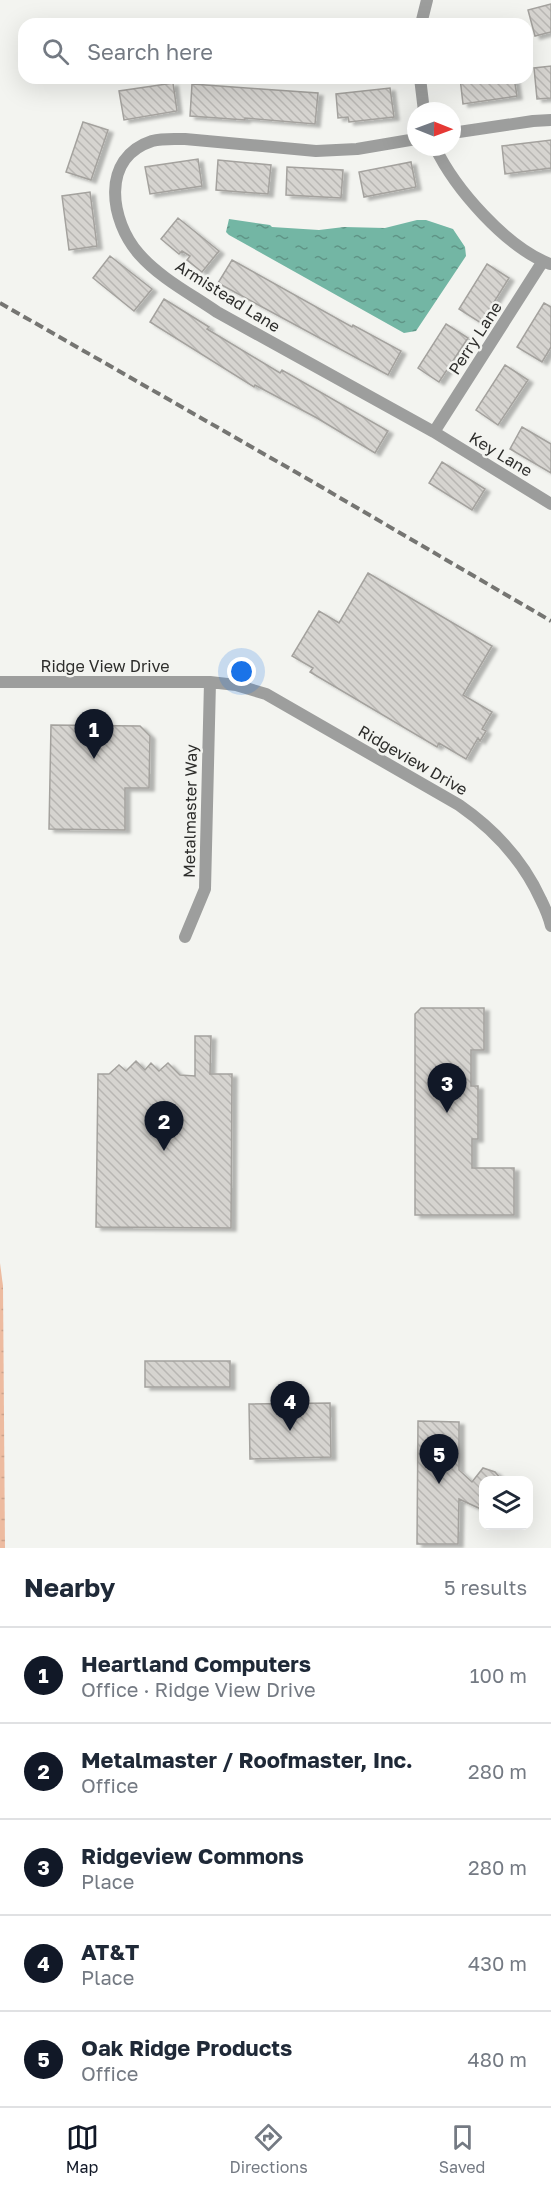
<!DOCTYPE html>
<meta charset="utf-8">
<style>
:root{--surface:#fff;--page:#f2f2f3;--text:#1f2937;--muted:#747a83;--line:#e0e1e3;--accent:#111827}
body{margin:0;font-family:"Golos Text",sans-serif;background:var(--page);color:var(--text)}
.controls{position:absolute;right:18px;bottom:18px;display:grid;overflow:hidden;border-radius:12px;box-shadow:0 6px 24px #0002}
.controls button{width:54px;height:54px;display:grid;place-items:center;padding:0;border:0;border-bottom:2px solid var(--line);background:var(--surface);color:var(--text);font:30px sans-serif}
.compass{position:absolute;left:407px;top:102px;width:54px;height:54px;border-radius:50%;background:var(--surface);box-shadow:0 6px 24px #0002;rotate:91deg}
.you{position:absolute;left:242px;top:672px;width:21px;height:21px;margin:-15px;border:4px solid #fff;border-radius:50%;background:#1a73e8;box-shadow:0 0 0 9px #1a73e833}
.badge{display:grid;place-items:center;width:39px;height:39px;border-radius:50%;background:var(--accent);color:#fff;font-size:20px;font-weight:700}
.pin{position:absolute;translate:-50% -50px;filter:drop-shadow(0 2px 3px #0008)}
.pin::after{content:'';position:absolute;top:32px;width:21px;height:18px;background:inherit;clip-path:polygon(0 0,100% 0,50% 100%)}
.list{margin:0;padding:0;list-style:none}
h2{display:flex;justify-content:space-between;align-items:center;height:78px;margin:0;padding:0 24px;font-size:26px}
h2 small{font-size:20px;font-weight:400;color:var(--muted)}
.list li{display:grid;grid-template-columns:39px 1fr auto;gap:18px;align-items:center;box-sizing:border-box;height:96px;padding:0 24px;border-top:2px solid var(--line)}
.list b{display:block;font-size:22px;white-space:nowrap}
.list p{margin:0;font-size:20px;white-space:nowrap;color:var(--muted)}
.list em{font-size:20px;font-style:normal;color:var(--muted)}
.icon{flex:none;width:33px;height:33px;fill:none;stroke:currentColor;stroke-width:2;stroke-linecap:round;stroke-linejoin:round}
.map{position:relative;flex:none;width:551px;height:1548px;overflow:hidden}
.search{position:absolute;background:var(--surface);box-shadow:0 6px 24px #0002;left:18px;right:18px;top:18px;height:66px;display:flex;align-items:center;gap:15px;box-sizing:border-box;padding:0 21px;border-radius:18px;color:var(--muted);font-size:22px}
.sheet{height:558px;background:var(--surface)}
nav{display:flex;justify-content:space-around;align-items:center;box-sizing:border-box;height:84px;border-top:2px solid var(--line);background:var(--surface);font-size:16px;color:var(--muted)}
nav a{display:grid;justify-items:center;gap:3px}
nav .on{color:var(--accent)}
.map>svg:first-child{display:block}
</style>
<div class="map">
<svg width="551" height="1548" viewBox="0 0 551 1548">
<defs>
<pattern id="wetland-marsh" width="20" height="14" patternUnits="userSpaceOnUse" patternTransform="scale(1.5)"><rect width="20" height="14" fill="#edbba0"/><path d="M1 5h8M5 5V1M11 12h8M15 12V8" fill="none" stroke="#cca18a"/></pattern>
<pattern id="water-ripples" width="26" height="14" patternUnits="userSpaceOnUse" patternTransform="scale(1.5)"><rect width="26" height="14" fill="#73b6a4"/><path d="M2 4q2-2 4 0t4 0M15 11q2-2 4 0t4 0" fill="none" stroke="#5f9486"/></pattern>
<pattern id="building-back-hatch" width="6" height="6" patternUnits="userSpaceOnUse" patternTransform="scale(1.5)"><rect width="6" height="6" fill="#d6d4d0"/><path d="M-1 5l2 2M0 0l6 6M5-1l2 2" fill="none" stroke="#b8b6b3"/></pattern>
<filter id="shadow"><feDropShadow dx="5" dy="3" stdDeviation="1.5" flood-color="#0004"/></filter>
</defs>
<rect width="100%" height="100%" fill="#f3f4f0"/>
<path fill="url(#wetland-marsh)" d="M 0,1263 L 3,1286 L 5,1548 L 0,1548 Z"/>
<path fill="url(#water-ripples)" d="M 229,219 L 270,225 L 272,227 L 319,230 L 344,227 L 385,228 L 417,220 L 426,220 L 453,229 L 465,247 L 466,256 L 416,331 L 404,333 L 229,235 L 226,232 Z"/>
<path fill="url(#building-back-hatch)" stroke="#a4a29e" stroke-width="1.5" filter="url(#shadow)" d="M 551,4 L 551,32 L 535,36 L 528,10 Z
M 551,66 L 551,98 L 537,99 L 534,68 Z
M 460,78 L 514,78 L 517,96 L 463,104 Z
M 173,83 L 177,111 L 124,120 L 119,91 Z
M 192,84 L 318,93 L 315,124 L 245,118 L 245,120 L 190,116 Z
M 390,88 L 394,117 L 349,122 L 348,117 L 338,118 L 336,94 Z
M 83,122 L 108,130 L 91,180 L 66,172 Z
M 551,140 L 551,168 L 505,174 L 502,146 Z
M 198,159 L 202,186 L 150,194 L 145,167 Z
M 218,160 L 271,165 L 268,194 L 216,190 Z
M 411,162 L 416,187 L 364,197 L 359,172 Z
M 287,167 L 343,170 L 341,198 L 286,195 Z
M 90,192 L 97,246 L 69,250 L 62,196 Z
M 178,218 L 219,251 L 202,272 L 187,260 L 190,256 L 182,251 L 179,254 L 161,239 Z
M 110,256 L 152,289 L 134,311 L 93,278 Z
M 232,260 L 352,327 L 353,325 L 401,351 L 388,375 L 218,283 Z
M 487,264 L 509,278 L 481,323 L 459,309 Z
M 164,299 L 209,327 L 207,329 L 280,373 L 282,370 L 388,431 L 375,453 L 317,418 L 255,385 L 254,387 L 150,322 Z
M 544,303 L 551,307 L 551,347 L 542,362 L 517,347 Z
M 446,324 L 468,338 L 439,382 L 418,368 Z
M 505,365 L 528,380 L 498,425 L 476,410 Z
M 522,427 L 551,444 L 551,473 L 510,449 Z
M 442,462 L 485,489 L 472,510 L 429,483 Z
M 368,573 L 492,646 L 463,695 L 492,712 L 482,729 L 486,731 L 480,741 L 478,738 L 466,759 L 439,743 L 437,747 L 310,672 L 313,668 L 292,656 L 319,611 L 339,623 Z
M 51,725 L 140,726 L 150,736 L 149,788 L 125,788 L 125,830 L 49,829 Z
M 421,1008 L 484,1008 L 484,1050 L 471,1050 L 471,1086 L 478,1086 L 478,1139 L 472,1139 L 472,1168 L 514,1168 L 514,1215 L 415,1215 L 415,1014 Z
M 195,1036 L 211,1036 L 210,1074 L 232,1074 L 231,1228 L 96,1227 L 98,1074 L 109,1074 L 119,1065 L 126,1071 L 136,1061 L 145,1070 L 151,1063 L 159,1071 L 168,1063 L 180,1075 L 195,1076 Z
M 145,1361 L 230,1361 L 230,1387 L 145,1387 Z
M 330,1403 L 331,1457 L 250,1459 L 249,1404 Z
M 418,1421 L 459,1422 L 459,1470 L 472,1482 L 483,1468 L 495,1472 L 502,1480 L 483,1480 L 483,1510 L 459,1499 L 458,1544 L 417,1544 Z"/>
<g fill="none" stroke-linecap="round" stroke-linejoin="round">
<path stroke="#9d9e9d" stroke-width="12" d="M 421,24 L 427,0
M 420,78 L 424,111
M 452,133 L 533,121 L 551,120
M 416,139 L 357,149 L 316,151 L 185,139 C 174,139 163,138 152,141 C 100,158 110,221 139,254 C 160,278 191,294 217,312 L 434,432 L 551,504
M 435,147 C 455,189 506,247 550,264
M 434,432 L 543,261
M 0,682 L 210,682 L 236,685 L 266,694 L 459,805 C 495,830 523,860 541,900 C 545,908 549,917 551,926
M 185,937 L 205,889 L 210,682"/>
<path stroke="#757572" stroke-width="4" stroke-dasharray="9 4.5" stroke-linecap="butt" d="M 0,303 L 306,478 L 551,621"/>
</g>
<g text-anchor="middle" stroke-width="5" stroke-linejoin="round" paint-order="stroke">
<g font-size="16" fill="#2d2d2b" stroke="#f3f4f0">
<text transform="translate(228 296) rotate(32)" y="6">Armistead Lane</text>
<text transform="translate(475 338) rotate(-57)" y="6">Perry Lane</text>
<text transform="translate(501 454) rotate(31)" y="6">Key Lane</text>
<text x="105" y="672">Ridge View Drive</text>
<text transform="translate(413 760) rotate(30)" y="6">Ridgeview Drive</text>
<text transform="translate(190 811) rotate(-89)" y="6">Metalmaster Way</text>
</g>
</g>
</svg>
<div class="controls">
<button><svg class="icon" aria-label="layers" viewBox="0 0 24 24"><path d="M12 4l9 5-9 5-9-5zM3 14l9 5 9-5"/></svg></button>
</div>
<svg class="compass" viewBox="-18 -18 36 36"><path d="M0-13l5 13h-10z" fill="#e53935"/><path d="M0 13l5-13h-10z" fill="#747a83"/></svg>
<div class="you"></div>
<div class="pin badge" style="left:94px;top:759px">1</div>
<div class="pin badge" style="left:164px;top:1151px">2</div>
<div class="pin badge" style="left:447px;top:1113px">3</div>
<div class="pin badge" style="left:290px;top:1431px">4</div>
<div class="pin badge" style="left:439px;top:1484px">5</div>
<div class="search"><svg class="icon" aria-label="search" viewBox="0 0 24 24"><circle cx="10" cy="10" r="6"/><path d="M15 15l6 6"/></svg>Search here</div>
</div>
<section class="sheet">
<h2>Nearby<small>5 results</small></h2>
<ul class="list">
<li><span class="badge">1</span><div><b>Heartland Computers</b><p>Office · Ridge View Drive</p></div><em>100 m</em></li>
<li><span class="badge">2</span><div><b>Metalmaster / Roofmaster, Inc.</b><p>Office</p></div><em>280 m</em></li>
<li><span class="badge">3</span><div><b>Ridgeview Commons</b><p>Place</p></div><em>280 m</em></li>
<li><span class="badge">4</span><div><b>AT&amp;T</b><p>Place</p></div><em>430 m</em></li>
<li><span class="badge">5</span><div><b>Oak Ridge Products</b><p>Office</p></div><em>480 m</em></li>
</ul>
</section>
<nav>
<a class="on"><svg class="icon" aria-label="map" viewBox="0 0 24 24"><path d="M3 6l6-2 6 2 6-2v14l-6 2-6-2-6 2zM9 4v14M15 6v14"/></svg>Map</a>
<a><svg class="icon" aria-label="directions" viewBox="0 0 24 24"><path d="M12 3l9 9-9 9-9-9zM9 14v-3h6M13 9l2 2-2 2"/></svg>Directions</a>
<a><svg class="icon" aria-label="saved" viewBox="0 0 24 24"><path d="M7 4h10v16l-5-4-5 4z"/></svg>Saved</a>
</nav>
